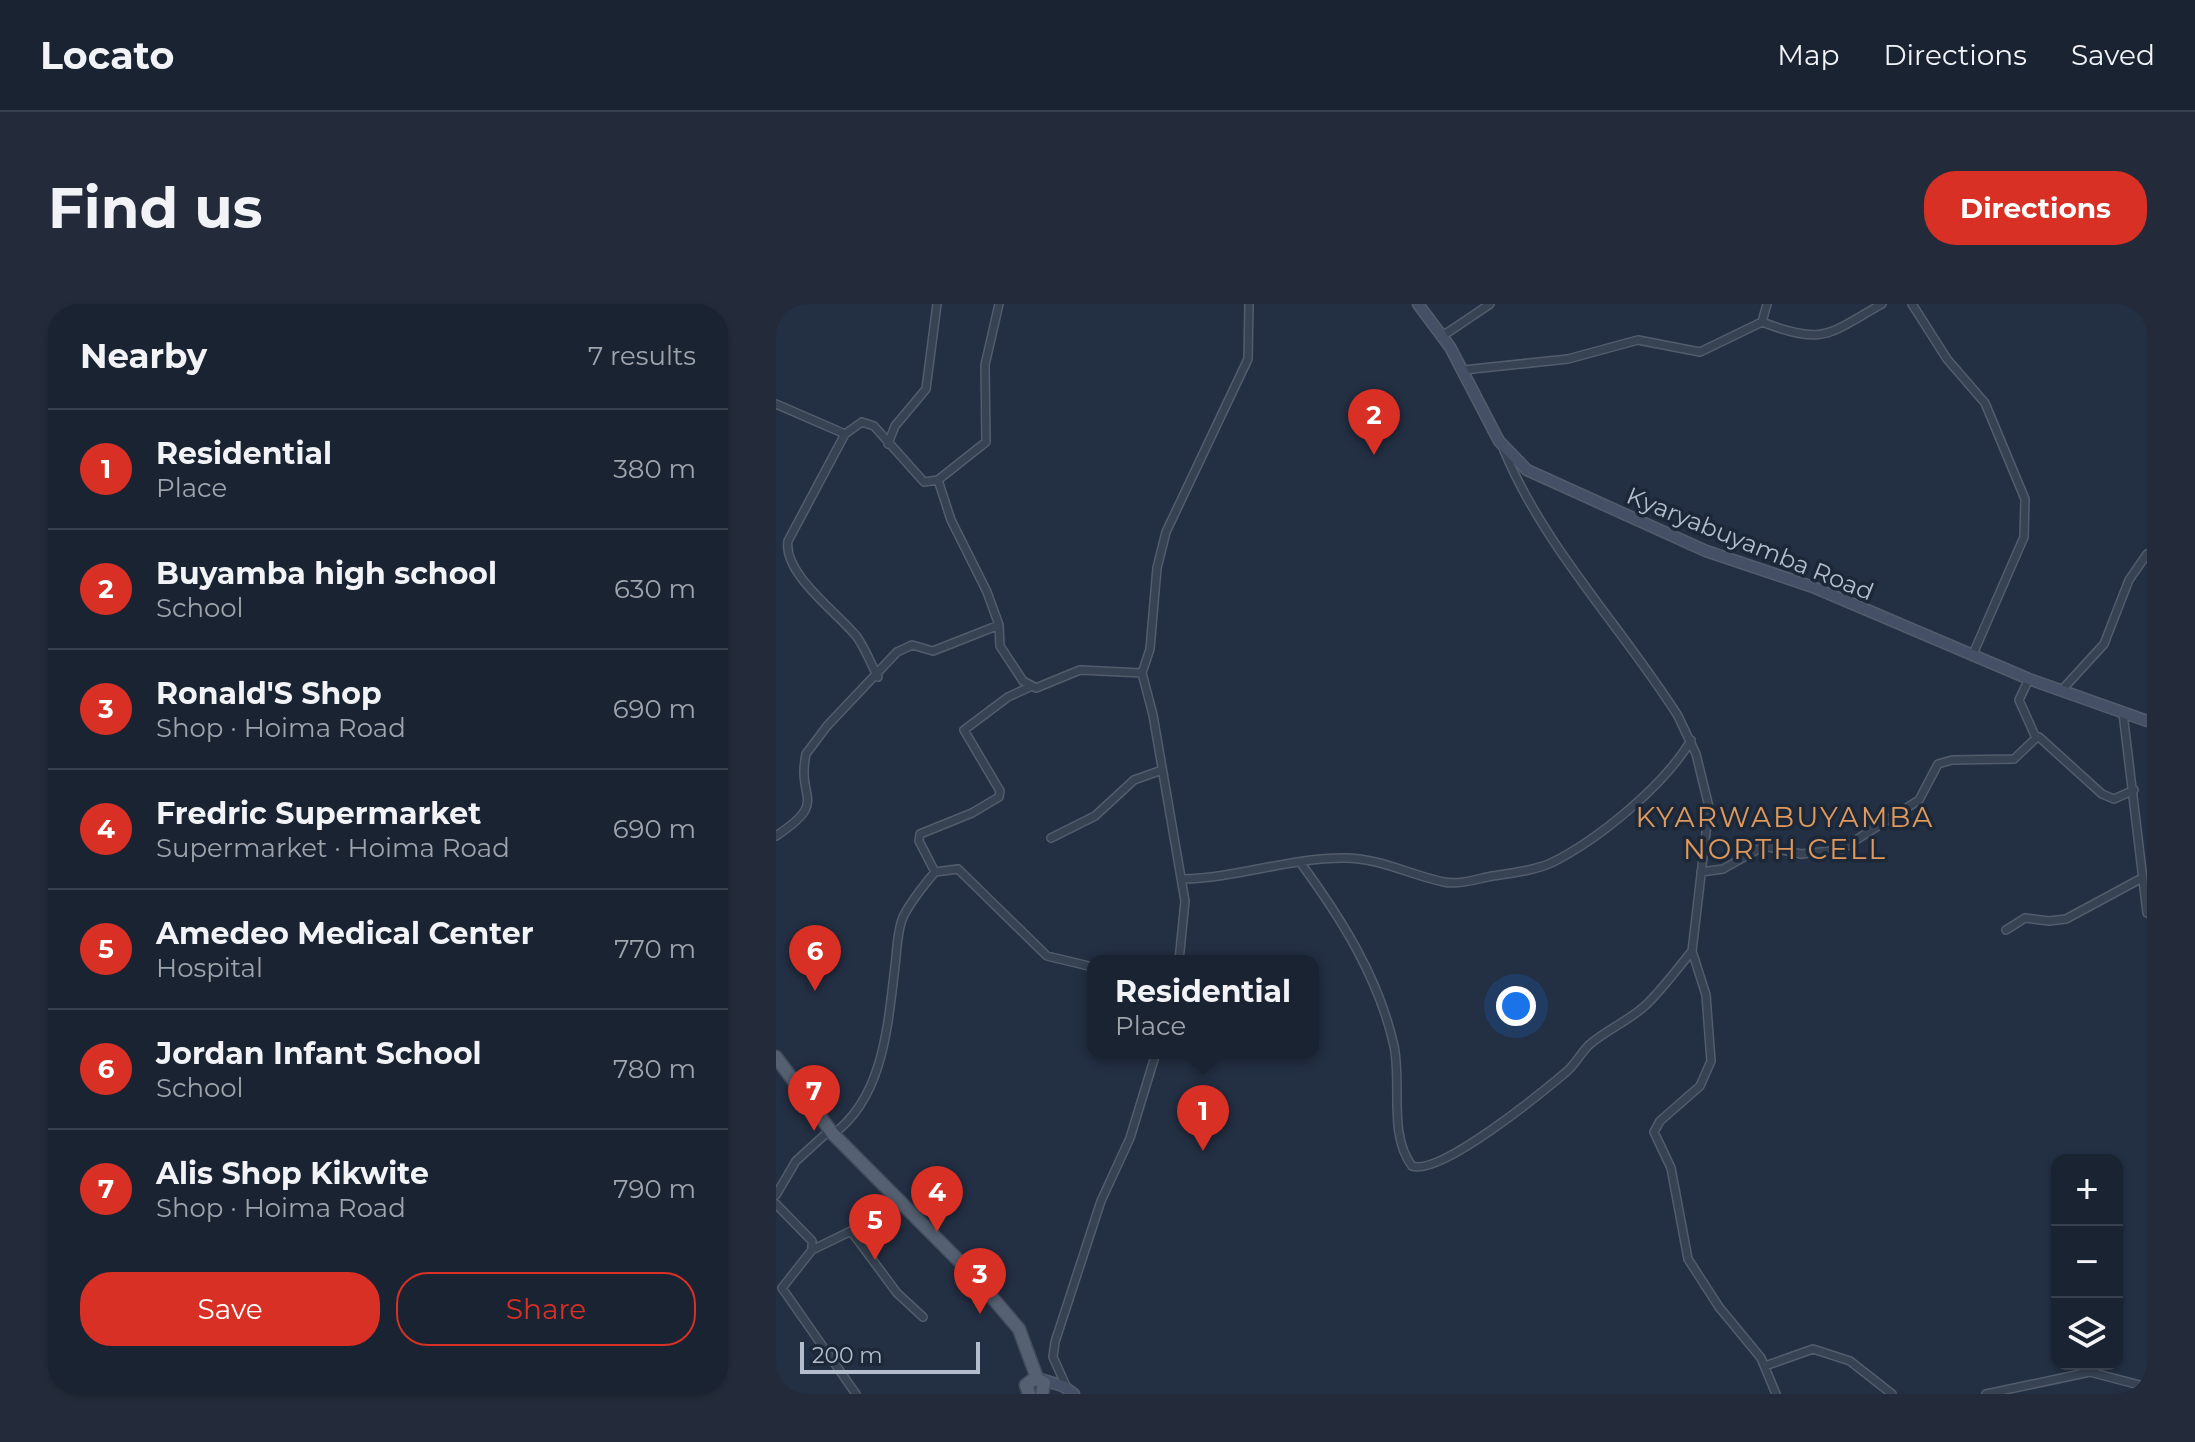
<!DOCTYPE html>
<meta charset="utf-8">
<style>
:root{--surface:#1a2332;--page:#232b3a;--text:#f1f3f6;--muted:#9fa4ac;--line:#38404d;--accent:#d93025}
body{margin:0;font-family:Montserrat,sans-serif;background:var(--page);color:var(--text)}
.controls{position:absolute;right:24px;bottom:24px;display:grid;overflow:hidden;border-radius:16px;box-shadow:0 2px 6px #0004}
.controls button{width:72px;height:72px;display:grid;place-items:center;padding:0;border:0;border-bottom:2px solid var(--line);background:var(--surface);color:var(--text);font:40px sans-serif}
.scale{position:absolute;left:24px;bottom:20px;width:180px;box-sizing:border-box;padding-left:8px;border:4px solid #b4bdcc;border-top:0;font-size:22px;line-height:28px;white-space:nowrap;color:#b4bdcc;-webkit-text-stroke:6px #1c2737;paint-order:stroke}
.you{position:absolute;left:740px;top:702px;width:28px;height:28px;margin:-20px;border:6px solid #fff;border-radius:50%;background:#1a73e8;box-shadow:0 0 0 12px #1a73e833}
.badge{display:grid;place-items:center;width:52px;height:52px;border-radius:50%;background:var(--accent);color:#fff;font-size:26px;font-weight:700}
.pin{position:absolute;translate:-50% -66px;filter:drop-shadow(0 2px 4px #0008)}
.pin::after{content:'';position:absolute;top:42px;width:28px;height:24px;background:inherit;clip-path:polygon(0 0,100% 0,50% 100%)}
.popup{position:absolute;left:311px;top:651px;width:232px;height:104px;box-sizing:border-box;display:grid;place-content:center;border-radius:16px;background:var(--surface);filter:drop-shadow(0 2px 6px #0005);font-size:26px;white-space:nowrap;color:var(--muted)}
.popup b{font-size:30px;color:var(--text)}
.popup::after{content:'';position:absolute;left:50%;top:100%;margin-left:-16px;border:16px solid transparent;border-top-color:var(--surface)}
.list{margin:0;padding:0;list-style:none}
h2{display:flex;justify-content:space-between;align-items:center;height:104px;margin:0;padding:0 32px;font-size:34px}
h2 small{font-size:26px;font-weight:400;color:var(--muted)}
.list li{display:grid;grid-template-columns:52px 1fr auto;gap:24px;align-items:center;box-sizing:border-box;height:120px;padding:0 32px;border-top:2px solid var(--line)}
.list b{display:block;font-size:30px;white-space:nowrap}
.list p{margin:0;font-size:26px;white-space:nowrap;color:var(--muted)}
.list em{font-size:26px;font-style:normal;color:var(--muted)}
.actions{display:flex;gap:16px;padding:24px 32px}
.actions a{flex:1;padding:18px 0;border:2px solid var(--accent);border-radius:32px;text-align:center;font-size:28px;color:var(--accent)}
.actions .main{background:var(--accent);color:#fff}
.icon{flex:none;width:44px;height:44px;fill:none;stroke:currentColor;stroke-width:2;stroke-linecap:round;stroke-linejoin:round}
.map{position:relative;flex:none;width:1371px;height:1090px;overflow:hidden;border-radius:32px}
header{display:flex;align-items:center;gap:48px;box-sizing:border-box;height:112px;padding:0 40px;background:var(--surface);border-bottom:2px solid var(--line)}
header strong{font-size:38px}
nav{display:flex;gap:44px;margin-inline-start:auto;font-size:28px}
.intro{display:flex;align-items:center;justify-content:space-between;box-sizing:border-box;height:192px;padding:0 48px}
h1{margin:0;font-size:56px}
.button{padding:20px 36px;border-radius:32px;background:var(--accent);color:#fff;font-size:28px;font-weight:700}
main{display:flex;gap:48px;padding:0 48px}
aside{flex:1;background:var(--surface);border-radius:32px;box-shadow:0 2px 6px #0004}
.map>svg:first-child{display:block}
</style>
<header>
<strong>Locato</strong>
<nav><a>Map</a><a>Directions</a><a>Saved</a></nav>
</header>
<div class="intro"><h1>Find us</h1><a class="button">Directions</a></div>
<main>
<aside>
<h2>Nearby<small>7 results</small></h2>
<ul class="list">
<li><span class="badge">1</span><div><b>Residential</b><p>Place</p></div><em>380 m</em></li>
<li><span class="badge">2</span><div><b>Buyamba high school</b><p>School</p></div><em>630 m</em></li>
<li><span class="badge">3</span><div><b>Ronald'S Shop</b><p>Shop · Hoima Road</p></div><em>690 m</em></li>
<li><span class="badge">4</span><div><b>Fredric Supermarket</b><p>Supermarket · Hoima Road</p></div><em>690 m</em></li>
<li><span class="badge">5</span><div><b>Amedeo Medical Center</b><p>Hospital</p></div><em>770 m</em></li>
<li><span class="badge">6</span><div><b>Jordan Infant School</b><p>School</p></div><em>780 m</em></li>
<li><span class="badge">7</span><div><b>Alis Shop Kikwite</b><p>Shop · Hoima Road</p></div><em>790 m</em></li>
</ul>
<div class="actions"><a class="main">Save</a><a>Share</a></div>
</aside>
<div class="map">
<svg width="1371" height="1090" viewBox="0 0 1371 1090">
<rect width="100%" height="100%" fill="#232f43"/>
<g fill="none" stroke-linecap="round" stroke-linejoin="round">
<defs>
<path id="street" d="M 991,0 L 986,18 C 1049,42 1052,30 1106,0
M 1136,0 L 1171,55 L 1209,99 L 1249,195 L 1248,233 L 1197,350
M 665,33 L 714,0
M 687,66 L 792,55 L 862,36 L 924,48 L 986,18
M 0,100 L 69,130
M 112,140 L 119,122 L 150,85 L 161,0
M 727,144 C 767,242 845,322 902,412 L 920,450 L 933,503 L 916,647 L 930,691 L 935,757 L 924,782 L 884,817 L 878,828 L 895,864 L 912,955 L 943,1003 L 985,1054 L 1000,1090
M 162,176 L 175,216 L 211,288 L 223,321 L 224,342 L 247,377 L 260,384 L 304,366 L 366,369
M 102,373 C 95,360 89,344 81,333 C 62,309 7,270 12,237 L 69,130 L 86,118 L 98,122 L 148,178 L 162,176 L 210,138 L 209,61 L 223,0
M 1253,375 L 1243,396 L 1260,434 L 1263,433 L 1326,490 L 1338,495 L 1358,486
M 1285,387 L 1328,340 L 1353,276 L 1371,250
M 1347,409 L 1371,609
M 0,532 C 54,496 20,497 30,450 L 51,422 L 121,348 L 136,341 L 157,347 L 223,321
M 275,534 L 319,512 L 358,476 L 386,466
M 524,558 C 565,614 603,674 618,742 C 626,780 612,830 636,862 C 664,872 764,790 789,769 C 799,761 804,750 813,741 C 831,725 855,716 872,699 C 888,683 902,664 916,647
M 159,568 L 143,537 L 144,530 L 196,509 L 223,493 L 224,487 L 188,426 L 232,393 L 254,383
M 925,568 L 947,565 L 988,542 L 1025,550 L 1064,546 L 1143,496 L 1162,460 L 1176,456 L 1238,455 L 1260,434
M 406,575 C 461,574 513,554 568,554 C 604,554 634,571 668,578 C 683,581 701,575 716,572 C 735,569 757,567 775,559 C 822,536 889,481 915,436
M 1230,626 L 1249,614 L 1273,617 L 1290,615 L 1366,574
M 403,657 L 409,597 L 377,411 L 366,369 L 374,345 L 381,264 L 390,228 L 472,55 L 473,0
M 57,830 C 108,793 112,719 119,662 C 121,647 121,627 127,613 C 135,597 148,581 159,568 L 182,565 L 271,652 L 317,663
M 0,891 L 20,857 L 54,826
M 0,900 L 36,937 L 36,946 L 75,927 L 118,894
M 75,927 L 121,989 L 147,1013
M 36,946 L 6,984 L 80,1090
M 989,1062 L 1037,1045 L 1074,1057 L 1116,1090
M 290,1082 L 277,1053 L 279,1038 L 325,897 L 354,834 L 380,749
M 1210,1090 L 1314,1068 L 1371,1083"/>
<path id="secondary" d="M 642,0 L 674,43 L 723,137 L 751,166 L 930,247 L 1037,283 L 1253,375 L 1371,417
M 264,1075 L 287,1082 L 298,1090"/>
<path id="primary" d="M 0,753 L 57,830 L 197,971 L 243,1025 L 261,1074
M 253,1090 L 250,1081 L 259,1074 L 268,1079 L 266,1090"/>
</defs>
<use href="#street" stroke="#525d6c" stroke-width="10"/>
<use href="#secondary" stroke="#525d6c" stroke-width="13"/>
<use href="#primary" stroke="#414b5b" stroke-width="15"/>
<use href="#street" stroke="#374252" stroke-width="7"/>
<use href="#secondary" stroke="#455066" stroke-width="10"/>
<use href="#primary" stroke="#556172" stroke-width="12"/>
</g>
<g text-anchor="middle" stroke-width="7" stroke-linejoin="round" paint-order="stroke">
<g font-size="24" fill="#b4bdcc" stroke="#1c2737">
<text transform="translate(974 240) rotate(22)" y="8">Kyaryabuyamba Road</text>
</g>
<g font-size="28" letter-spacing="2" fill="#e0995c" stroke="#1c2737">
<text x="1009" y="523">KYARWABUYAMBA<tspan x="1009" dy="32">NORTH CELL</tspan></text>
</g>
</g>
</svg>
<div class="controls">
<button>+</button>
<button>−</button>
<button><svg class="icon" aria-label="layers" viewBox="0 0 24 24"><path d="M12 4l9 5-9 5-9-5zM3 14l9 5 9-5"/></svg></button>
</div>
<div class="scale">200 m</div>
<div class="you"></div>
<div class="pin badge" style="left:427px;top:847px">1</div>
<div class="popup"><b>Residential</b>Place</div>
<div class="pin badge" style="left:598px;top:151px">2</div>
<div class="pin badge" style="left:204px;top:1010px">3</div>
<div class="pin badge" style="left:161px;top:928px">4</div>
<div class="pin badge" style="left:99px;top:956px">5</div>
<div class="pin badge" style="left:39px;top:687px">6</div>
<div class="pin badge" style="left:38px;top:827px">7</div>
</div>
</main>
